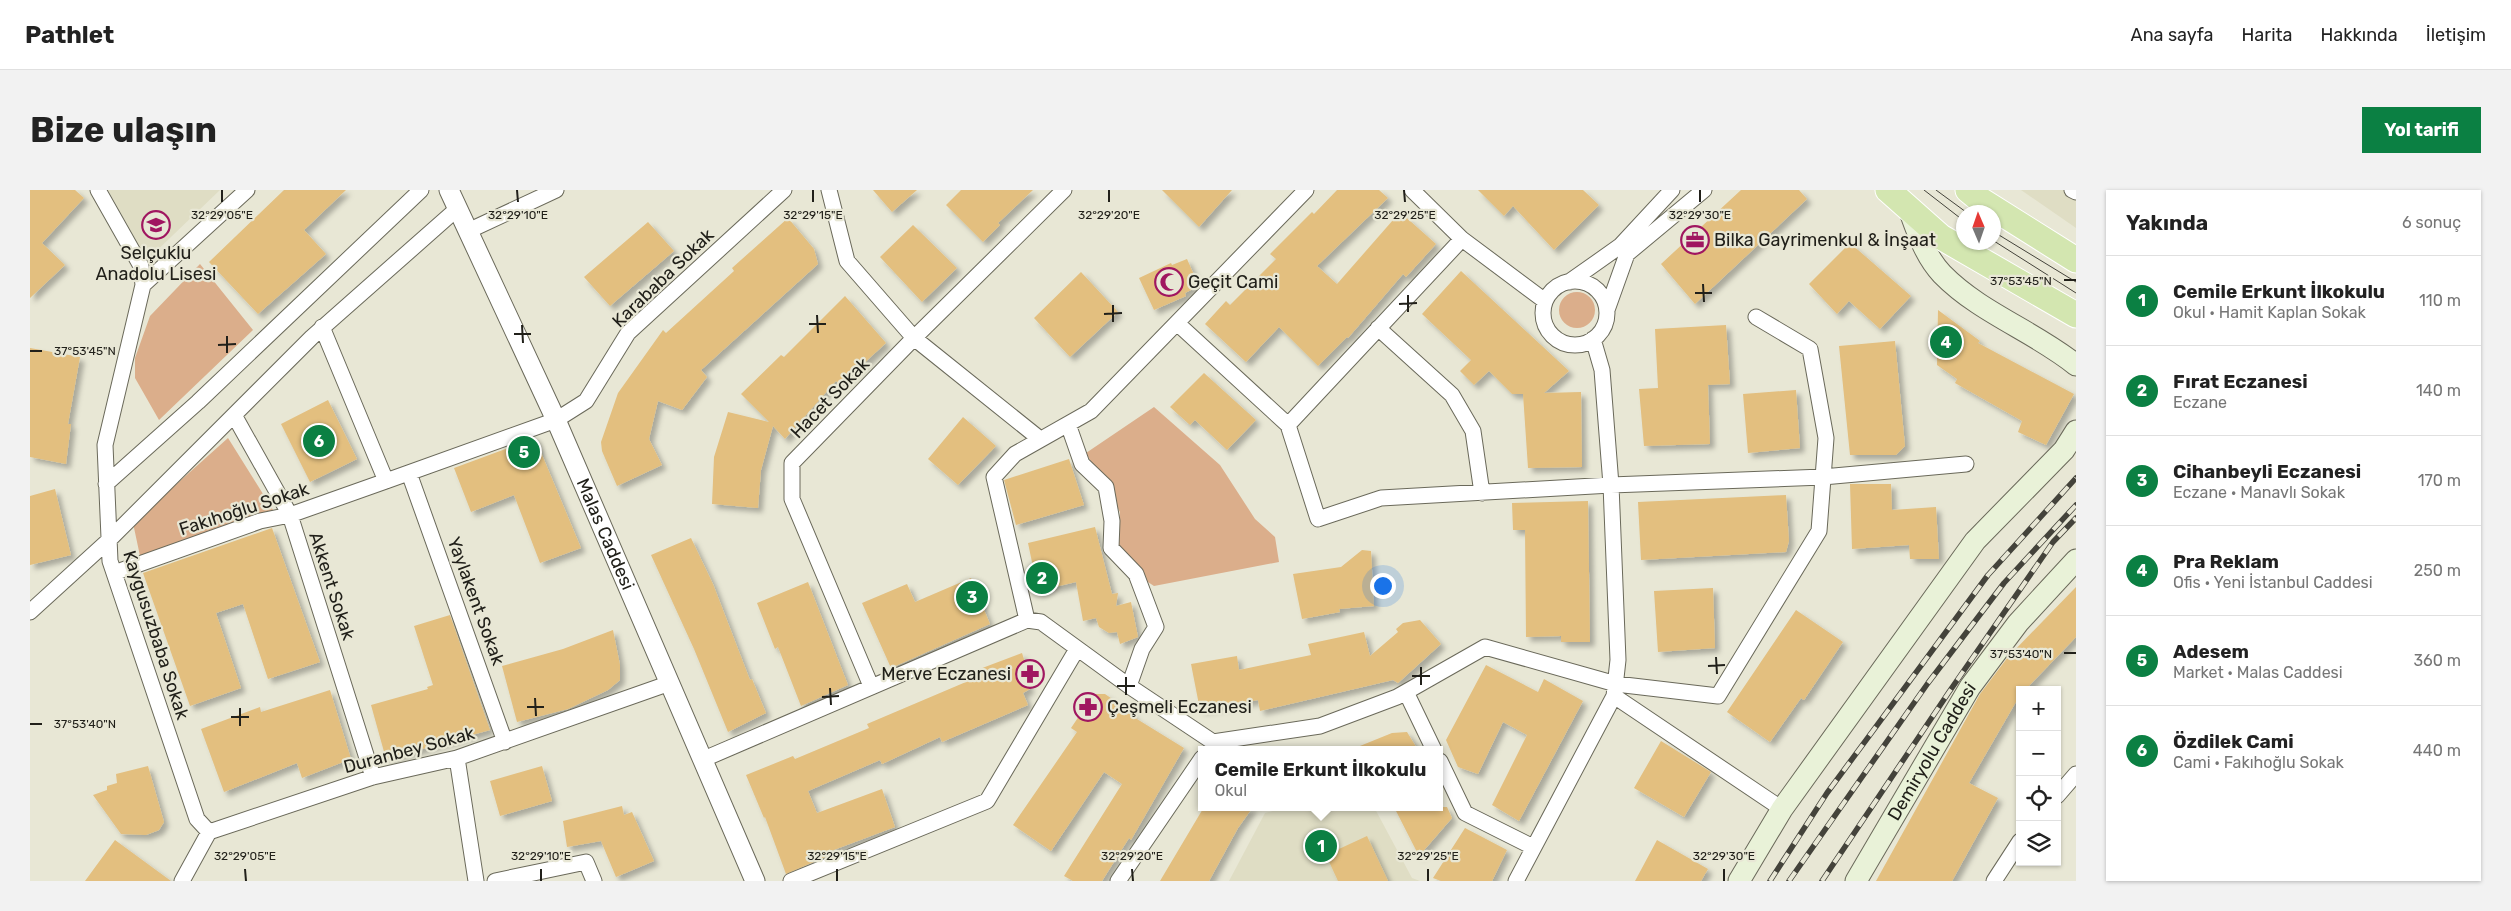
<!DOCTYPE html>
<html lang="tr">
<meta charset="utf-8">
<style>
:root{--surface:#fff;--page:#f2f2f2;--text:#222;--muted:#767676;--line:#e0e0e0;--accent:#0b8043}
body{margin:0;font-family:Rubik,sans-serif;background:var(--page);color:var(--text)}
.controls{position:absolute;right:15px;bottom:15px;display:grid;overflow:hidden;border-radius:0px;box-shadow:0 1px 4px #0004}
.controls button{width:45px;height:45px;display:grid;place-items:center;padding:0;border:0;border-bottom:1px solid var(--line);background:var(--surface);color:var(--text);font:25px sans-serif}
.compass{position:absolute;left:1926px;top:15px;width:45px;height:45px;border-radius:50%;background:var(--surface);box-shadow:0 1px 4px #0004;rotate:358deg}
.you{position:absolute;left:1352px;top:395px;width:18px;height:18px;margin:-12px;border:4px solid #fff;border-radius:50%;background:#1a73e8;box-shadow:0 0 0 8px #1a73e833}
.badge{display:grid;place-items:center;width:32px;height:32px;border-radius:50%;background:var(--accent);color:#fff;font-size:16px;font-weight:700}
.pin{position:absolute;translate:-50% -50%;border:2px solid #fff;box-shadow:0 1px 5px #0006}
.popup{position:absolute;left:1168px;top:556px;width:245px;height:65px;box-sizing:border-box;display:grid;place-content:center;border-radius:0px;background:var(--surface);filter:drop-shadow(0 1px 4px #0005);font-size:16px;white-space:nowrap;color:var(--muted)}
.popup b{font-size:19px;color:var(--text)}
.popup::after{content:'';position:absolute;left:50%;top:100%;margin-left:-10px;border:10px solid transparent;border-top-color:var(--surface)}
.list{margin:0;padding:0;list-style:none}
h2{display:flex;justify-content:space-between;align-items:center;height:65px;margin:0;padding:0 20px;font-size:21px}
h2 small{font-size:16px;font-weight:400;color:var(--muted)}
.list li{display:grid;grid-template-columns:32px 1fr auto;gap:15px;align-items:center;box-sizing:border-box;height:90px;padding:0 20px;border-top:1px solid var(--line)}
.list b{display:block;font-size:19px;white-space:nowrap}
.list p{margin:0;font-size:16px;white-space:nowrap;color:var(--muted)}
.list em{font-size:16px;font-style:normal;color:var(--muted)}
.icon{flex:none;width:28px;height:28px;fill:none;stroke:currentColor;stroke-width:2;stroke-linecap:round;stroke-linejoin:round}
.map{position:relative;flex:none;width:2046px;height:691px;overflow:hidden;border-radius:0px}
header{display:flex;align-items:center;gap:30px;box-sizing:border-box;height:70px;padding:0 25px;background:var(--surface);border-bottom:1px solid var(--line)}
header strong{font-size:24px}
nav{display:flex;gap:28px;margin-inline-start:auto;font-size:18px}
.intro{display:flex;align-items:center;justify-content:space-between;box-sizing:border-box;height:120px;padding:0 30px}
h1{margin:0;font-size:35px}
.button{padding:12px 22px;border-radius:0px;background:var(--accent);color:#fff;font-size:18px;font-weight:700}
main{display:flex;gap:30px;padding:0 30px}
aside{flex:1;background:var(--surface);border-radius:0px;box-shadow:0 1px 4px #0004}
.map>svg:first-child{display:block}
</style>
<header>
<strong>Pathlet</strong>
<nav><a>Ana sayfa</a><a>Harita</a><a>Hakkında</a><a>İletişim</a></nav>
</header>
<div class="intro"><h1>Bize ulaşın</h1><a class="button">Yol tarifi</a></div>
<main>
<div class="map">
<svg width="2046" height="691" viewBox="0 0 2046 691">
<defs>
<filter id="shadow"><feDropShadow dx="4.5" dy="4.5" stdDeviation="2.5" flood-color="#0004"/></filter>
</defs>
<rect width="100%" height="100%" fill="#e8e7d5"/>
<path fill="#dfddc4" d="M 78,0 L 190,0 L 117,70 Z
M 1991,0 L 2046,0 L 2046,38 Z
M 1258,617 L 1344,617 L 1382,688 L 1390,691 L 1199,691 L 1235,623 Z"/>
<path fill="#dbae8b" d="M 170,74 L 223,140 L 129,230 L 105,188 L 105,168 L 120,126 Z
M1529 120a18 18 0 1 1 36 0a18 18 0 1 1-36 0Z
M 1124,217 L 1190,275 L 1225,329 L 1245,347 L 1249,372 L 1124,396 L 1095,377 L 1089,356 L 1090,322 L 1056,263 Z
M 198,248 L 243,320 L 110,366 L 103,333 Z"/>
<path fill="#e3bf7f" filter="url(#shadow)" d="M 0,0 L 45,0 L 54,8 L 12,53 L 35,75 L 0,108 Z
M 254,0 L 316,0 L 274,40 L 296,64 L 228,124 L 179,72 Z
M 843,0 L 887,0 L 862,22 Z
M 931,0 L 1003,0 L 968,33 L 970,35 L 953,52 L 916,15 Z
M 1132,0 L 1202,0 L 1169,37 Z
M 1307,0 L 1349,0 L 1358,8 L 1287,76 L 1307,94 L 1370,22 L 1406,54 L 1376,87 L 1373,84 L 1318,148 L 1317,147 L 1288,176 L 1249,137 L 1216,172 L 1175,134 L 1196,111 L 1200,115 L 1246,69 L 1240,64 L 1282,22 L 1284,24 Z
M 1448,0 L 1553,0 L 1569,15 L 1524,60 L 1483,16 L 1474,26 Z
M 1711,0 L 1769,0 L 1777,9 L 1665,114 L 1631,74 Z
M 758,28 L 784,59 L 788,74 L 671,180 L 677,187 L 652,220 L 628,211 L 619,249 L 632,275 L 587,296 L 572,261 L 571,252 L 588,203 L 633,140 L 636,143 L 704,81 L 702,78 Z
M 618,32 L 644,61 L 580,116 L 554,87 Z
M 883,35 L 927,78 L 892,112 L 850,67 Z
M 1820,53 L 1881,106 L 1850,139 L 1819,111 L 1807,124 L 1779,94 Z
M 1157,69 L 1169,96 L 1155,103 L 1156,106 L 1124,120 L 1109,88 L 1141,73 L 1142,75 Z
M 1431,81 L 1539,181 L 1514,203 L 1551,202 L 1552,277 L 1498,278 L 1493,204 L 1482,204 L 1459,181 L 1444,195 L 1430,181 L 1441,170 L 1392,124 Z
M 1051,82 L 1088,122 L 1040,167 L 1004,128 Z
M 815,106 L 856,153 L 810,195 L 806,191 L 755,249 L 743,236 L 731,280 L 728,318 L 682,314 L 684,267 L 698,222 L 739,232 L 711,204 L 751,165 L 754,167 Z
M 1908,120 L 1950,151 L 1948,153 L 2044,204 L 2016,255 L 1988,242 L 1992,231 L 1925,193 L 1927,189 L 1907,175 Z
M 1696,135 L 1700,194 L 1678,195 L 1680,254 L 1614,256 L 1609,199 L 1628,198 L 1625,139 Z
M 1865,151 L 1875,256 L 1866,265 L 1820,265 L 1809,156 Z
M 0,158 L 50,167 L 38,234 L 41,234 L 36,274 L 0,267 Z
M 1174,183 L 1226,230 L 1197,260 L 1165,230 L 1160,235 L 1140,217 Z
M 1766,200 L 1770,258 L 1718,263 L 1713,204 Z
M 298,210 L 327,269 L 280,292 L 251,234 Z
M 933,227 L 966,256 L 928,295 L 898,269 Z
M 505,248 L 551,358 L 510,373 L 484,305 L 441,322 L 424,278 Z
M 1039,269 L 1054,315 L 986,335 L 974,290 Z
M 1820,294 L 1861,294 L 1862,320 L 1906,317 L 1909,369 L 1880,369 L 1879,355 L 1822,359 Z
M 25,299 L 41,365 L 0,375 L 0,306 Z
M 1756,305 L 1759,351 L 1756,362 L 1611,370 L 1608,312 Z
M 1558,311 L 1560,452 L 1531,452 L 1531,446 L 1496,447 L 1495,340 L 1483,340 L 1482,313 Z
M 1065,337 L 1082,404 L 1088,403 L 1086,416 L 1101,412 L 1108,447 L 1090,454 L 1087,442 L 1079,443 L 1069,437 L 1066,428 L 1053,431 L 1046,392 L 1008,401 L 998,353 Z
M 242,338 L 290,472 L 238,489 L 213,414 L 186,423 L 211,498 L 160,516 L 113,383 Z
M 661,348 L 683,394 L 720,490 L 722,489 L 736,523 L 698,542 L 664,459 L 621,365 Z
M 1332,360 L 1341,361 L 1344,416 L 1309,419 L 1310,422 L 1272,429 L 1263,384 L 1311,377 Z
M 941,388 L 960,434 L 861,478 L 832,413 L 877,394 L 885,412 Z
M 778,392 L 818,495 L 771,516 L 748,457 L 745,459 L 727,413 Z
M 2046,397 L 2046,447 L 1995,500 L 1990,500 L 1990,505 L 1939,593 L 1968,608 L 1922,691 L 1846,691 L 1950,504 L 1978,467 Z
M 1683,398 L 1685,458 L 1628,462 L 1624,401 Z
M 1766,420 L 1813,452 L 1774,510 L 1771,508 L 1740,552 L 1697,522 Z
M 420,425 L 460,540 L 356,569 L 341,515 L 398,499 L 397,497 L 403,495 L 384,436 Z
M 1390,430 L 1411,454 L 1368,493 L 1363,490 L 1230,521 L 1228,510 L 1170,520 L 1161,474 L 1207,466 L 1209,480 L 1281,465 L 1278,454 L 1334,442 L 1340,466 L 1368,442 L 1366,439 L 1373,433 Z
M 583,440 L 590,475 L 590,490 L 578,500 L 538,519 L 487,532 L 472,476 L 533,459 Z
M 992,463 L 998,482 L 994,484 L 1000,499 L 993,503 L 998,515 L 912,552 L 910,547 L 852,574 L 850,570 L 778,601 L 787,623 L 852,599 L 865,637 L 801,661 L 802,664 L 756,684 L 735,627 L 734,628 L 716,585 L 763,566 L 765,569 L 839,538 L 837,534 L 950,486 L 947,480 Z
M 1456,475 L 1508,502 L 1514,489 L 1553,511 L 1489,631 L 1462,615 L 1497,545 L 1473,532 L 1448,584 L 1428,577 L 1416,550 Z
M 300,500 L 321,569 L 272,588 L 267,573 L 194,602 L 171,539 L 230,517 L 231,522 Z
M 1064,504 L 1075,504 L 1104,524 L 1102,526 L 1154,558 L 1101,650 L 1099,648 L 1072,691 L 1043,691 L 1034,686 L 1092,594 L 1074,582 L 1021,661 L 983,635 L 1047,542 L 1041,538 Z
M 1377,542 L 1388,560 L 1320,560 L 1362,543 Z
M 1631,551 L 1681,582 L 1654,627 L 1604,598 Z
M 118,576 L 134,632 L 129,640 L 116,645 L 91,644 L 63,605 L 77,600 L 77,596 L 87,593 L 86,584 Z
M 512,576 L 522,611 L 470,626 L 460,591 Z
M 592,616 L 594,625 L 602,622 L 624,671 L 586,687 L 571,651 L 537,657 L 533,631 Z
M 1174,617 L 1223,617 L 1208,638 L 1179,691 L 1130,691 Z
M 1364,617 L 1417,617 L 1422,628 L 1389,666 Z
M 1435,638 L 1477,660 L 1462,691 L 1411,691 L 1403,688 Z
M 1337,646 L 1358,691 L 1308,691 L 1296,665 Z
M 85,650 L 141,691 L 55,691 Z
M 1627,650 L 1678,679 L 1671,691 L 1605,691 Z"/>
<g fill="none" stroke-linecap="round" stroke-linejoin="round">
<defs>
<path id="minor" d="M 68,0 L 111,76 L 113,95
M 799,0 L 817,71 L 884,148 L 1010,249
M 1276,0 L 1061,221 L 985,264 L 964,287 L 997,430 L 1011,432 L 1099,496 L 1183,552 L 1290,536 L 1367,507 L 1455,457 L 1586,494 L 1688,506 L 1789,341 L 1796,248 L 1780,159 L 1726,127
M 1382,0 L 1432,49 L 1515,111
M 2042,0 L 2046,2
M 438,41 L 526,0
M1513 123a32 32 0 1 1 64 0a32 32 0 1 1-64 0Z
M 1539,92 L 1590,56 L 1642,0
M 1577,120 L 1597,64 L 1674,0
M 1148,134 L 1258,235 L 1288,329 L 1351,308 L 1581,295 L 1793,287 L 1936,274
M 292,137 L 356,291 L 526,230 L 556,211 L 598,143 L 754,0
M 1348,138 L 1422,205 L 1443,241 L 1452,303
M 204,225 L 260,325 L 343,587
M 1038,234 L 1052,274 L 1076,297 L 1082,331 L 1081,358 L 1106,384 L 1126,437 L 1112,459 L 1099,496
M 1258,235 L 1432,49
M 379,283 L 475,552
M 76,294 L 168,212 L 391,0
M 84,383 L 230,331 L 260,325 L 356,291
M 0,422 L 79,350 L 282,147 L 428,18
M 841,496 L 762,309 L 762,273 L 884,148 L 1034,0
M 1376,502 L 1404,560
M 1584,506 L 1752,619
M 427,568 L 446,691
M 674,569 L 997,430
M 1410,571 L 1435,623 L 1503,657
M 2027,606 L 2046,584
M 179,642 L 167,629 L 80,371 L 75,255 L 113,95 L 217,0
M 152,691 L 179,642 L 343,587 L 427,568 L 640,493
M 465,691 L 556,672 L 564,691
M 761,691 L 957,611 L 1047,459
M 1088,691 L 1172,568
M 1486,691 L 1584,506 L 1588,470 L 1581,295 L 1572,180 L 1563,149
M 1964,691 L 1990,651"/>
<g id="tertiary">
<path id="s1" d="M 419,0 L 526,230 L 725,691"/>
</g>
<g id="secondary">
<path d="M 1879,19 C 1887,41 1895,66 1912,84 C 1950,123 2004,141 2046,175"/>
<path d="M 1709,691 L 1752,619 L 1945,351 L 2034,260 L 2046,241"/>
<path id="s2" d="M 1826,691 L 1940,497 L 1988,433 L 2046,370"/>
</g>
<path id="primary" d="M 1858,0 L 1911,47 L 2046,125
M 1938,0 L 1949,9 L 2046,70"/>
</defs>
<use href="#minor" stroke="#6a695a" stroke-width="17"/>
<use href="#tertiary" stroke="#6a695a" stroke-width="21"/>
<use href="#secondary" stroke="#6a695a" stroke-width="23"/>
<use href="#primary" stroke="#fff" stroke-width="27"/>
<use href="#minor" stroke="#fff" stroke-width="15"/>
<use href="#tertiary" stroke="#fff" stroke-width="19"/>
<use href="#secondary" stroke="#e9f2d8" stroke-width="21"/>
<use href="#primary" stroke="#d3e6b0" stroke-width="25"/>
<path stroke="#44433b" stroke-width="1" d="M 1894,0 L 1934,31
M 1906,0 L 1936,22
M 1964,42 L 2046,92
M 1964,51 L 2046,103"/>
<defs>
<path id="rail" d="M 1740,691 L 1797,603 L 1958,385 L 2046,288
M 1759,691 L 1898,493 L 1974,393 L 2046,315
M 1792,691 L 1919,502 L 2023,352 L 2046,328"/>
</defs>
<use href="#rail" stroke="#44433b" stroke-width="5.5"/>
<use href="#rail" stroke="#e8e7d5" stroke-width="4" stroke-dasharray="11" stroke-linecap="butt"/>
</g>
<path fill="none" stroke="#21201a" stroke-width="2" d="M 192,0 L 192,12M 487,0 L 488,12M 783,0 L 783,12M 1079,0 L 1079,12M 1374,0 L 1375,12M 1670,0 L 1670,12M 2034,90 L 2046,90M 1673,94 L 1674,112M 1665,103 L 1682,103M 1378,105 L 1378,122M 1369,114 L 1387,113M 1083,115 L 1083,132M 1074,124 L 1092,123M 787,125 L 788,143M 779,134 L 796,134M 492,135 L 493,153M 484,144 L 501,144M 197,146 L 197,163M 188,155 L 206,154M 0,161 L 12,161M 2034,463 L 2046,463M 1686,467 L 1687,484M 1678,476 L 1695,475M 1391,477 L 1391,495M 1382,486 L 1400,486M 1096,487 L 1096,505M 1087,496 L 1105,496M 800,498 L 801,515M 792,507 L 809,506M 505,508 L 506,526M 497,517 L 514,517M 210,518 L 210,536M 201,527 L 219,527M 0,534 L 12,534M 215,679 L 216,691M 511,679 L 511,691M 807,679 L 807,691M 1102,679 L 1103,691M 1398,679 L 1398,691M 1694,679 L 1694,691"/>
<defs>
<symbol id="school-ring" viewBox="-11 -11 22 22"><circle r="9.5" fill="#e8e7d5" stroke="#a01660" stroke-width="1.5"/><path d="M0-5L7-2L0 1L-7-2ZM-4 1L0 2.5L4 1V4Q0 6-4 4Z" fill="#a01660"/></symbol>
<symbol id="office-ring" viewBox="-11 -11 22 22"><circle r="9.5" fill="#e8e7d5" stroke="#a01660" stroke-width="1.5"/><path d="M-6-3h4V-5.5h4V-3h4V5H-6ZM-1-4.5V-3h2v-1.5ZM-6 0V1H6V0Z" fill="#a01660"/></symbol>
<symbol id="mosque-ring" viewBox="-11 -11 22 22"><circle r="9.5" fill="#e8e7d5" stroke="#a01660" stroke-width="1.5"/><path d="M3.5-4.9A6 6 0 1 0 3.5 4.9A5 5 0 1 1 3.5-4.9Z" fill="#a01660"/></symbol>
<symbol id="pharmacy-ring" viewBox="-11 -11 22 22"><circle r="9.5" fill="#e8e7d5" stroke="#a01660" stroke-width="1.5"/><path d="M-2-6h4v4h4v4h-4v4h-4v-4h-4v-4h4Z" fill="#a01660"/></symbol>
</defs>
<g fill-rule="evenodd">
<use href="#school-ring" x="110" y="19" width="32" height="32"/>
<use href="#office-ring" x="1649" y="34" width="32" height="32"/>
<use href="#mosque-ring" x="1123" y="76" width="32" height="32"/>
<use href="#pharmacy-ring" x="984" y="468" width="32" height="32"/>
<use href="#pharmacy-ring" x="1042" y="501" width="32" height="32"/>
</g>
<g text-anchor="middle" stroke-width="4.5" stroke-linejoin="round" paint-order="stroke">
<g font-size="18" fill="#21201a" stroke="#e8e7d5" text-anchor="start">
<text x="1684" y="56">Bilka Gayrimenkul &amp; İnşaat</text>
<text x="126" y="69" text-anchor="middle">Selçuklu<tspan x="126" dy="21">Anadolu Lisesi</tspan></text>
<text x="1158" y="98">Geçit Cami</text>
<text x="981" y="490" text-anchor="end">Merve Eczanesi</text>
<text x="1077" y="523">Çeşmeli Eczanesi</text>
</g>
<g font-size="18" fill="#21201a" stroke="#e8e7d5">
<text transform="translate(633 88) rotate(-44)" y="6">Karababa Sokak</text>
<text transform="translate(800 208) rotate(-46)" y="6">Hacet Sokak</text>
<text transform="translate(214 319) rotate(-18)" y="6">Fakıhoğlu Sokak</text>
<text dy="6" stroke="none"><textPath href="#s1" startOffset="378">Malas Caddesi</textPath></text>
<text transform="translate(302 396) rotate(72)" y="6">Akkent Sokak</text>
<text transform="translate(446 411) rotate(70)" y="6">Yaylakent Sokak</text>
<text transform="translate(126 445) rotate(72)" y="6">Kaygusuzbaba Sokak</text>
<text transform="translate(379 560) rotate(-15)" y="6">Duranbey Sokak</text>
<text dy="6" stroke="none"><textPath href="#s2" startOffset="150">Demiryolu Caddesi</textPath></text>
</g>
</g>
<g font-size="12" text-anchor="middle" fill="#21201a" stroke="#e8e7d5" stroke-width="4.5" stroke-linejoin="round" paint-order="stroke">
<text x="192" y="29">32°29'05"E</text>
<text x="488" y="29">32°29'10"E</text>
<text x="783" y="29">32°29'15"E</text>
<text x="1079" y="29">32°29'20"E</text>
<text x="1375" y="29">32°29'25"E</text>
<text x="1670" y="29">32°29'30"E</text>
<text x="1991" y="95">37°53'45"N</text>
<text x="55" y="165">37°53'45"N</text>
<text x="1991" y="468">37°53'40"N</text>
<text x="55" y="538">37°53'40"N</text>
<text x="215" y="670">32°29'05"E</text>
<text x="511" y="670">32°29'10"E</text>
<text x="807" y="670">32°29'15"E</text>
<text x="1102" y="670">32°29'20"E</text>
<text x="1398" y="670">32°29'25"E</text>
<text x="1694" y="670">32°29'30"E</text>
</g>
</svg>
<div class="controls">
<button>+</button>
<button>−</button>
<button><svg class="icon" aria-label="locate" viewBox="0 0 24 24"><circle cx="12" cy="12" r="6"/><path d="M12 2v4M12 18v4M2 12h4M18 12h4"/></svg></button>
<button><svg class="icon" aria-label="layers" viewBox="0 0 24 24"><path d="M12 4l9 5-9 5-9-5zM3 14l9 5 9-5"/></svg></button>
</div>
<svg class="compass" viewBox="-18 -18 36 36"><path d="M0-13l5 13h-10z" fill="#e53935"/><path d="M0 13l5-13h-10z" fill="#767676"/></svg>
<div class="you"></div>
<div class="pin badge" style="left:1291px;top:656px">1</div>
<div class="popup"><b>Cemile Erkunt İlkokulu</b>Okul</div>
<div class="pin badge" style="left:1012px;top:388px">2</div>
<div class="pin badge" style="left:942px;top:407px">3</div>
<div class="pin badge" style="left:1916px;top:152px">4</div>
<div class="pin badge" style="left:494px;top:262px">5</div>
<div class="pin badge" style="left:289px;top:251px">6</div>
</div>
<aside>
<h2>Yakında<small>6 sonuç</small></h2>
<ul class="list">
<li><span class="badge">1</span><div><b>Cemile Erkunt İlkokulu</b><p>Okul · Hamit Kaplan Sokak</p></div><em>110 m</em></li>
<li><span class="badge">2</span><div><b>Fırat Eczanesi</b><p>Eczane</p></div><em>140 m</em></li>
<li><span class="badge">3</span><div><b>Cihanbeyli Eczanesi</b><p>Eczane · Manavlı Sokak</p></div><em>170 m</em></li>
<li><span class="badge">4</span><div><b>Pra Reklam</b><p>Ofis · Yeni İstanbul Caddesi</p></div><em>250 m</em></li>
<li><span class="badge">5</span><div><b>Adesem</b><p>Market · Malas Caddesi</p></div><em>360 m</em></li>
<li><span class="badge">6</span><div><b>Özdilek Cami</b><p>Cami · Fakıhoğlu Sokak</p></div><em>440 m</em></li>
</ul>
</aside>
</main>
